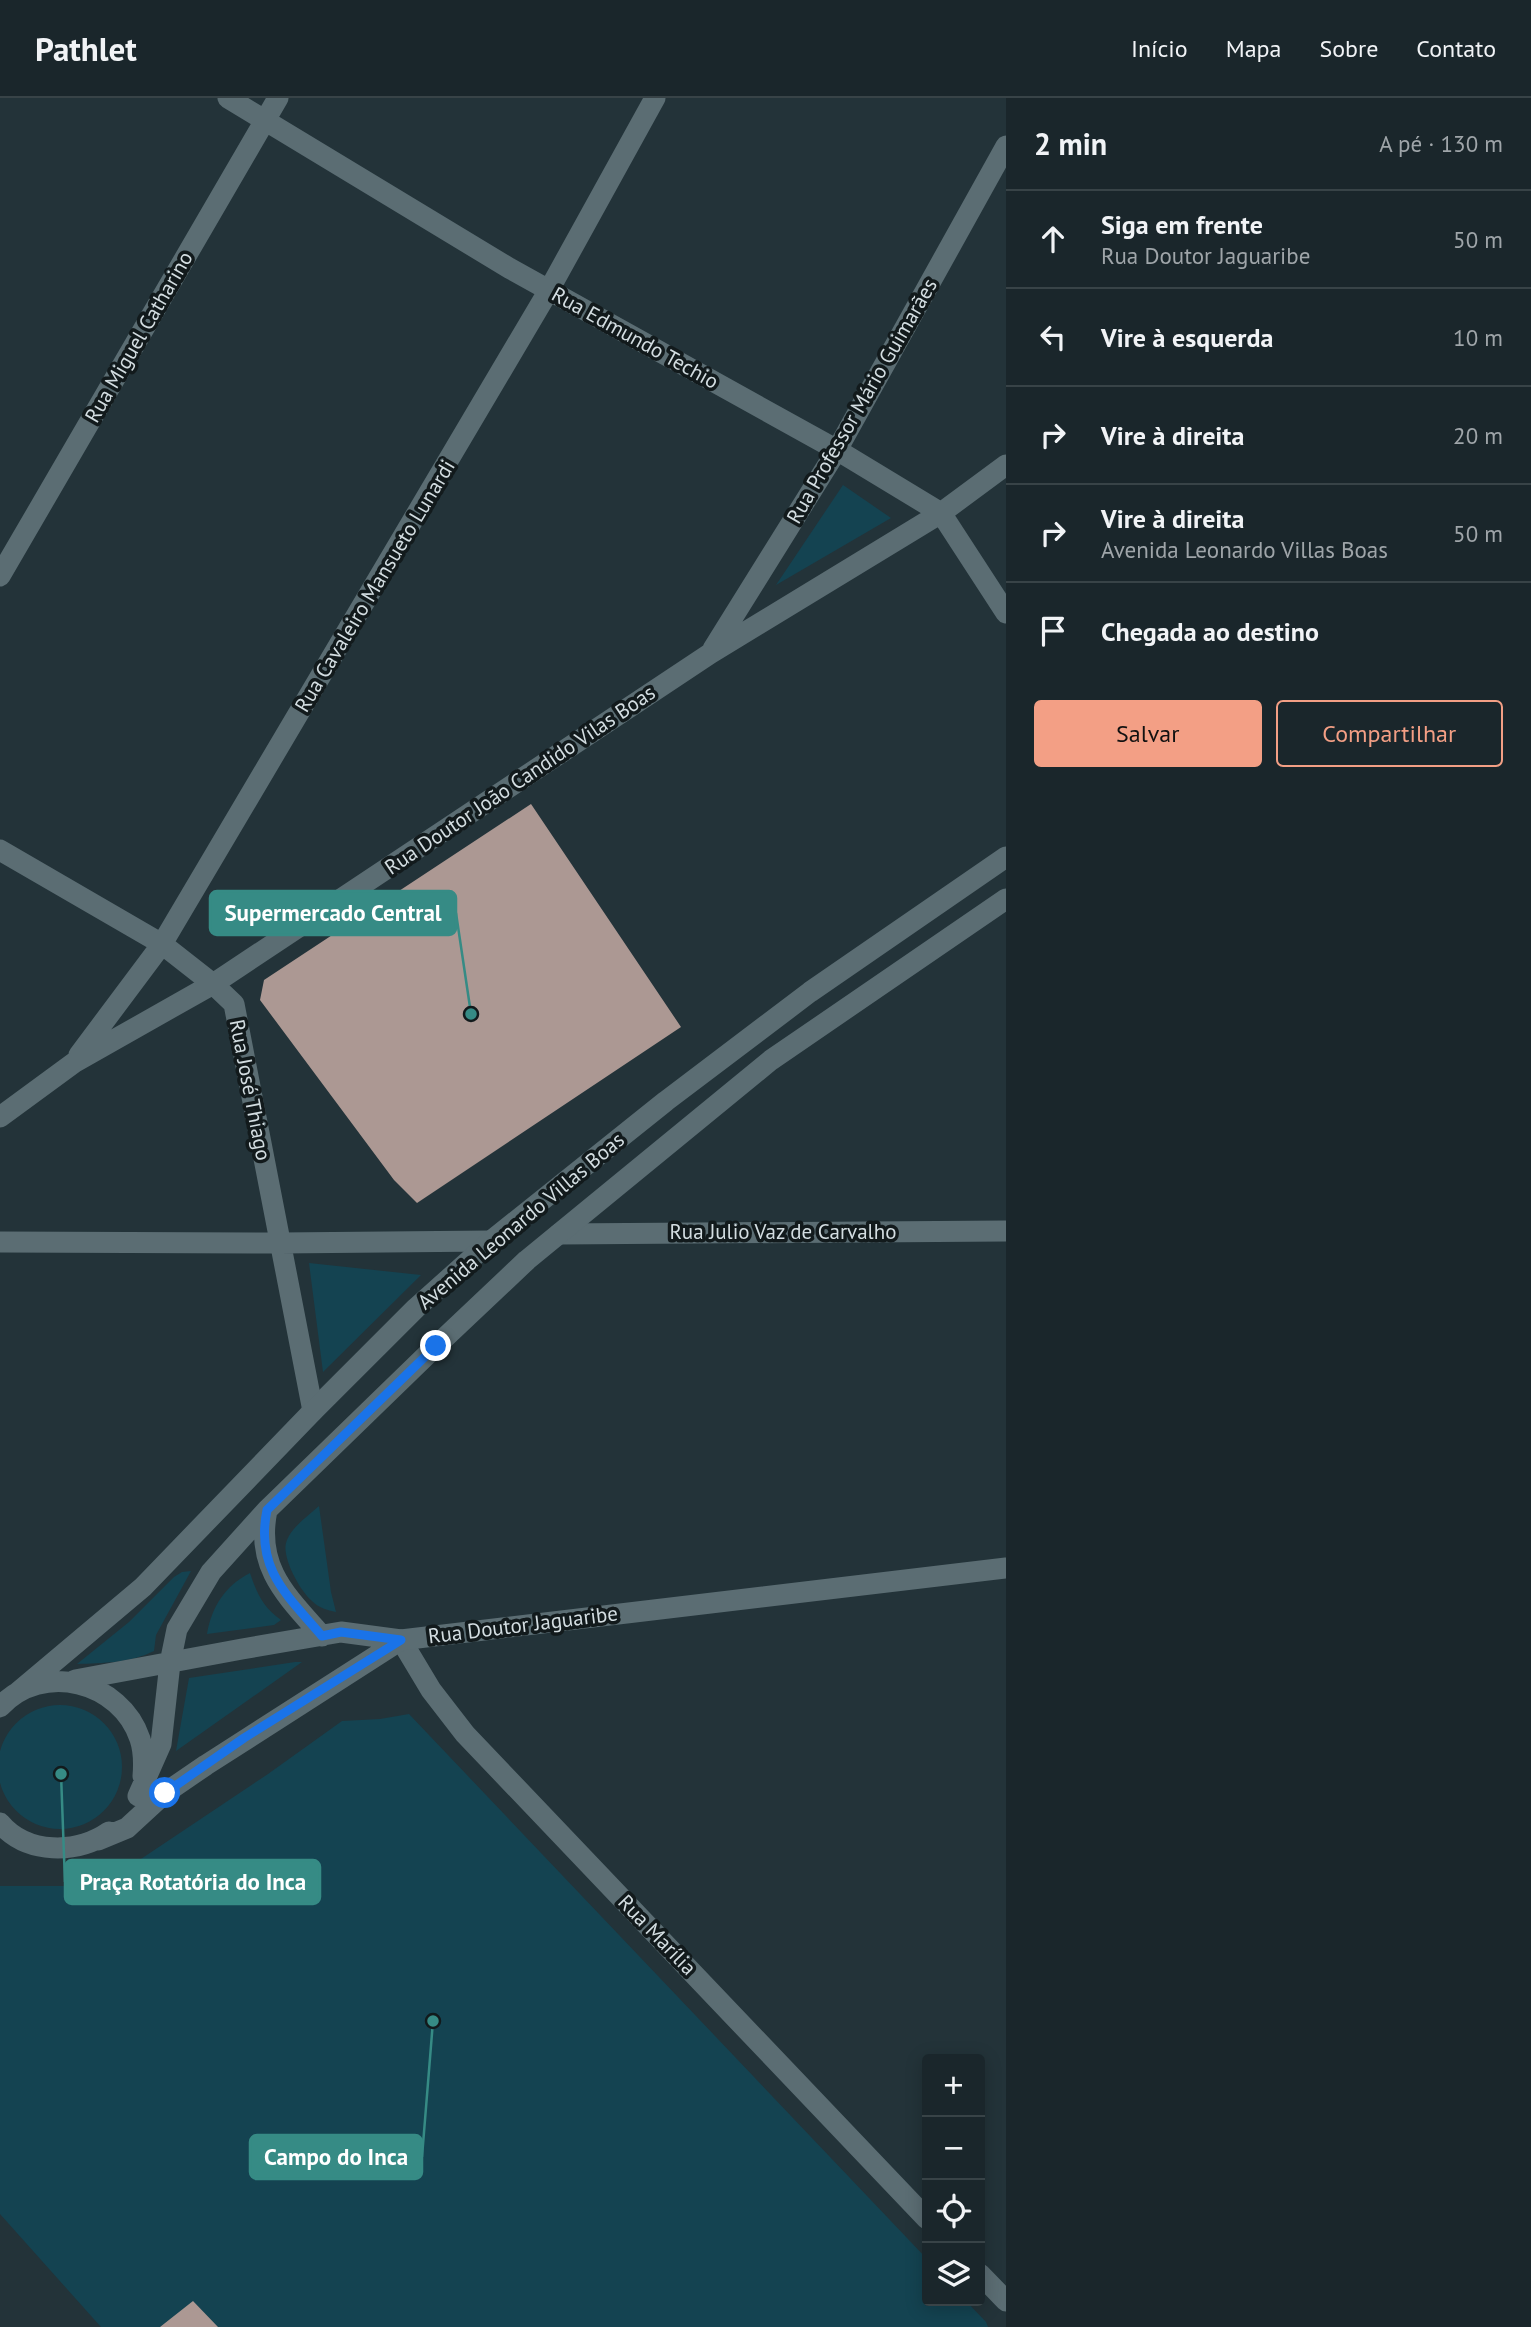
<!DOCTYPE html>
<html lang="pt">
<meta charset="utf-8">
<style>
:root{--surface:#1a262b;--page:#273237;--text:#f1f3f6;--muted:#9fa5a9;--line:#384347;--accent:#f39f85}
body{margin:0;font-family:"PT Sans",sans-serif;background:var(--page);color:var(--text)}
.controls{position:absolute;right:21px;bottom:21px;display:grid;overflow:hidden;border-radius:7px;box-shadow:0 4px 18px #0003}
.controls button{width:63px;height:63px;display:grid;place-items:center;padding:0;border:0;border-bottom:2px solid var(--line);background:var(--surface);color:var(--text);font:35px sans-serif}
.stop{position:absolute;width:21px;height:21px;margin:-16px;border:5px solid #1a73e8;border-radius:50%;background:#fff}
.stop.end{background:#1a73e8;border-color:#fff;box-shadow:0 2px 7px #0008}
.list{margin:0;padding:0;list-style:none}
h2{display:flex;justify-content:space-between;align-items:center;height:91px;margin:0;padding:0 28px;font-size:30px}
h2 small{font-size:23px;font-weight:400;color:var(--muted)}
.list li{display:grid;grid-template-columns:46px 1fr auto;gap:21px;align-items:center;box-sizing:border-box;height:98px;padding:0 28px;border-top:2px solid var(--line)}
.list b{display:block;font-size:26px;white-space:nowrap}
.list p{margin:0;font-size:23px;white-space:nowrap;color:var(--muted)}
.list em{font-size:23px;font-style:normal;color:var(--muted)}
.actions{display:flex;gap:14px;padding:21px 28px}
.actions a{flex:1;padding:16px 0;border:2px solid var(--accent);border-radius:7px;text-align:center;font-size:24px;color:var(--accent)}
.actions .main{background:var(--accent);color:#111}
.icon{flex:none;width:38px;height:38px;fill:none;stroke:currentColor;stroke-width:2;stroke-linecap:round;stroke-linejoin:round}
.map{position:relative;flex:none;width:1006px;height:2229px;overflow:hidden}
header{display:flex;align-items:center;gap:42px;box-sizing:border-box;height:98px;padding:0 35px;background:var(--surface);border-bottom:2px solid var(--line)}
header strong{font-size:33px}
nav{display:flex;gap:38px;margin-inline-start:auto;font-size:24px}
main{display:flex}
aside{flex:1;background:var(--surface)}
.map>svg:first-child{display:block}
</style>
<header>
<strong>Pathlet</strong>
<nav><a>Início</a><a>Mapa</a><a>Sobre</a><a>Contato</a></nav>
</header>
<main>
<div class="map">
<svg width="1006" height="2229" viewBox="0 0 1006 2229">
<rect width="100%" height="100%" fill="#233339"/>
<path fill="#144351" d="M 843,387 L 891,420 L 776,487 Z
M 309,1165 L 421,1177 L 323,1274 Z
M 319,1408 L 331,1494 L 336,1514 C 327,1512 319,1510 312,1503 C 300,1493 282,1460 286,1445 C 290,1430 308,1418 319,1408 Z
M 191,1473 L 156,1537 L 154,1553 C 130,1565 103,1565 77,1566 L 129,1524 L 174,1479 L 182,1474 Z
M 250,1475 C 257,1496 263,1509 281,1522 L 274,1527 L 207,1536 C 212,1508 225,1488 250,1475 Z
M 295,1564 L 302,1564 L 176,1653 L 189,1580 Z
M-2 1669a62 62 0 1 1 124 0a62 62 0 1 1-124 0Z
M 409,1616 L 927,2161 L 927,2203 L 966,2203 L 986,2224 L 988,2229 L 101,2229 L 0,2116 L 0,1788 L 71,1788 L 114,1779 L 268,1676 L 342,1623 L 380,1621 Z"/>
<path fill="#ac9893" d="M 531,706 L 681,929 L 417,1105 L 394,1082 L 260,902 L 264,882 Z
M 193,2203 L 218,2229 L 160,2229 Z"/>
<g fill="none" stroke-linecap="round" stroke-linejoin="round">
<path stroke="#5b6d73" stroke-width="21" d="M 228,0 L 509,170 L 837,352 L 941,415 L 1006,515
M 0,478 L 278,0
M 713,551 L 837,352 L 1006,48
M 0,752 L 162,846 L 213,886 L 234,906 L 313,1313
M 79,957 L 162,846 L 549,192 L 655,0
M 0,1019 L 75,964 L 213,886 L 711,555 L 941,415 L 1006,367
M 559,1136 L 1006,1133
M 0,1144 L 280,1145 L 491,1143
M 401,1542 L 431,1592 L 465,1636 L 927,2121
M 980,2176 L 1006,2203"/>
<path stroke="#5b6d73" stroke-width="21" d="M 267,1412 C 255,1470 287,1498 322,1538
M 75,1582 L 242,1551 L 341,1534 L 401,1542
M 17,1595 L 143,1489 L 313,1313 L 416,1210 L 491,1143 L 666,1003 L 810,894 L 1006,759
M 0,1609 C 42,1563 121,1583 140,1641 C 144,1653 144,1666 143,1678
M 138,1698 L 161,1646 L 170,1565 L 177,1531 L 211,1474 L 267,1412 L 436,1248 L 527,1162 L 771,962 L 1006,801
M 0,1725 C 27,1757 77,1756 109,1734
M 98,1742 L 127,1730 L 165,1695 L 206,1667 L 401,1542 L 1006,1470"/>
</g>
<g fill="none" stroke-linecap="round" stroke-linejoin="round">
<path stroke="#1a73e8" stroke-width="9" d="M 165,1695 L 244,1640 L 401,1542 L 341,1534 L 322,1538 C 287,1497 255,1471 267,1412 L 436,1248"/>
</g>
<g text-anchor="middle" stroke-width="7" stroke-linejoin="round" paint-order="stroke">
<g font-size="21" fill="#d3dde1" stroke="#121a1c">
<text transform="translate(139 239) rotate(-60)" y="7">Rua Miguel Catharino</text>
<text transform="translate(635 240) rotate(29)" y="7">Rua Edmundo Techio</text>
<text transform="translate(862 303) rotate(-60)" y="7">Rua Professor Mário Guimarães</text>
<text transform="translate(375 488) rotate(-59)" y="7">Rua Cavaleiro Mansueto Lunardi</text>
<text transform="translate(520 682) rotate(-34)" y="7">Rua Doutor João Candido Vilas Boas</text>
<text transform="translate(250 992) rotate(79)" y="7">Rua José Thiago</text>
<text transform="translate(521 1123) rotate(-40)" y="7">Avenida Leonardo Villas Boas</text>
<text x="783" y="1141">Rua Julio Vaz de Carvalho</text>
<text transform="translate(523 1527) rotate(-7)" y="7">Rua Doutor Jaguaribe</text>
<text transform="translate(657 1837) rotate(46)" y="7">Rua Marília</text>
</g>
</g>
<path fill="none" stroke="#368b85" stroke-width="2.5" d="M471 916L456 815M61 1676L65 1784M433 1923L422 2059"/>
<g fill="#368b85" stroke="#121a1c" stroke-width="2.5">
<circle cx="471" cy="916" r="7"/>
<circle cx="61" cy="1676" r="7"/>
<circle cx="433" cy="1923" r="7"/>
</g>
<g fill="#368b85" stroke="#368b85" stroke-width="2.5">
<rect x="210" y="793" width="246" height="44" rx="7"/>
<rect x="65" y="1762" width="255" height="44" rx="7"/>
<rect x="250" y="2037" width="172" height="44" rx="7"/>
</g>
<g font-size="23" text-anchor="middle" font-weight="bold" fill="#fff">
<text x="333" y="823">Supermercado Central</text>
<text x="193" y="1792">Praça Rotatória do Inca</text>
<text x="336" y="2067">Campo do Inca</text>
</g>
</svg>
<div class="controls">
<button>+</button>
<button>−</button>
<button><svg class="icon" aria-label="locate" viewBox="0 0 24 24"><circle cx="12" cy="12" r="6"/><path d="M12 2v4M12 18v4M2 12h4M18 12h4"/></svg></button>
<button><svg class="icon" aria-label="layers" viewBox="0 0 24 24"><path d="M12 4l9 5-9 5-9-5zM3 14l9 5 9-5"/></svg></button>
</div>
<div class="stop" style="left:165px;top:1695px"></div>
<div class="stop end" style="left:436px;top:1248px"></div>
</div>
<aside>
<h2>2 min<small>A pé · 130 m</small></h2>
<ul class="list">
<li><svg class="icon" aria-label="ahead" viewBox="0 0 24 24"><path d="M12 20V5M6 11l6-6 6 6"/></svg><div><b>Siga em frente</b><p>Rua Doutor Jaguaribe</p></div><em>50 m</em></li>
<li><svg class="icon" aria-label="left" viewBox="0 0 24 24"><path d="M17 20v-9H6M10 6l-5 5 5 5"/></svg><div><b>Vire à esquerda</b></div><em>10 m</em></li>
<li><svg class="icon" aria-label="right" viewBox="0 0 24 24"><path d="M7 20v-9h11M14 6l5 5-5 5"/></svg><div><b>Vire à direita</b></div><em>20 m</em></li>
<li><svg class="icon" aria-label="right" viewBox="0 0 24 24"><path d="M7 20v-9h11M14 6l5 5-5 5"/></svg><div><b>Vire à direita</b><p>Avenida Leonardo Villas Boas</p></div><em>50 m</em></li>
<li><svg class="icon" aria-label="arrive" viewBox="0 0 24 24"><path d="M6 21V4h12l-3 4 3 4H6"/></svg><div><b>Chegada ao destino</b></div></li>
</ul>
<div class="actions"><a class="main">Salvar</a><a>Compartilhar</a></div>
</aside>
</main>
